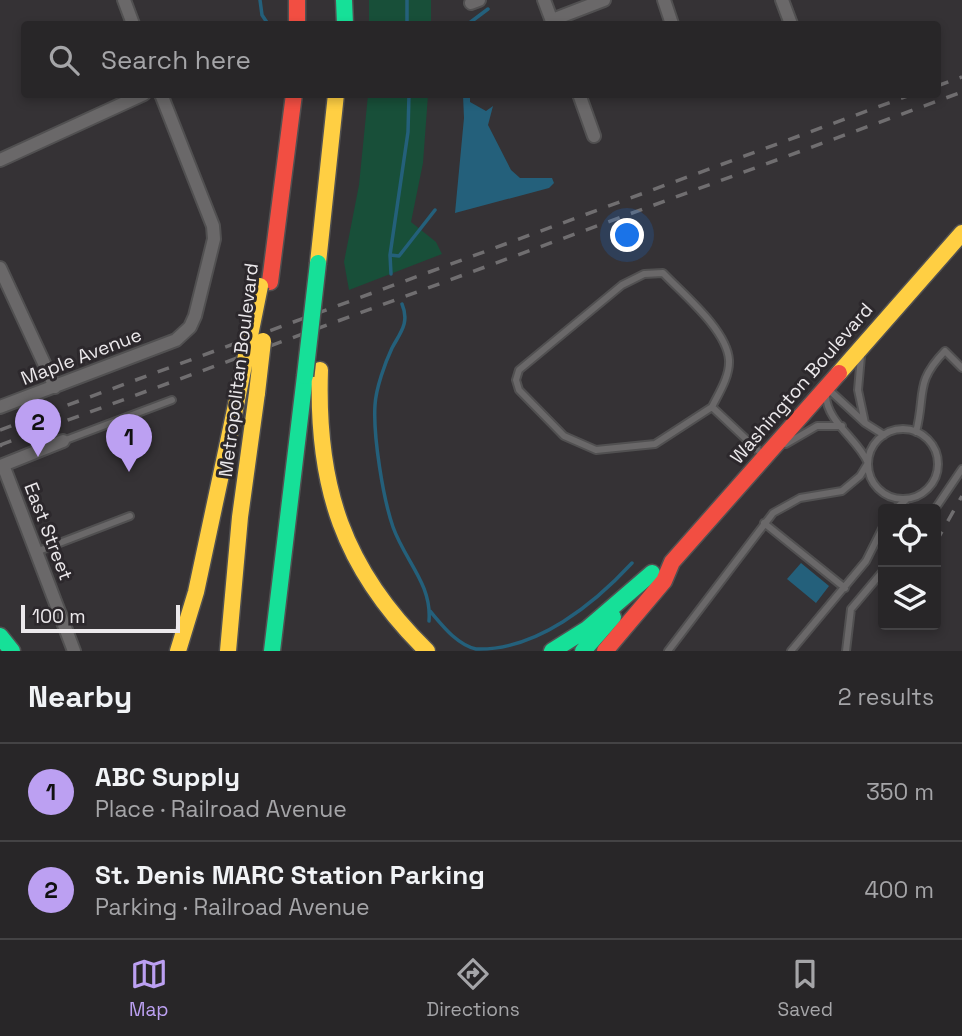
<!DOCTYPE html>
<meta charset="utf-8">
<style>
:root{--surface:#282628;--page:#343234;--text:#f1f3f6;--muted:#a5a5a8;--line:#444345;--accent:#bca0f2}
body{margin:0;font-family:"Space Grotesk",sans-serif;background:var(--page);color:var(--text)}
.controls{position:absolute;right:21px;bottom:21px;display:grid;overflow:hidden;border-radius:7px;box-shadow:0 4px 10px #0003}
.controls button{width:63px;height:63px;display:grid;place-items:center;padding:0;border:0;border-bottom:2px solid var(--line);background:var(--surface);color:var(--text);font:35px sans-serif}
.scale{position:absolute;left:21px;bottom:18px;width:159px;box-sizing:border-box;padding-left:7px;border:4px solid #ece9ec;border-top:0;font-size:19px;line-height:24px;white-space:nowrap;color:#ece9ec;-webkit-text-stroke:5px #2c282c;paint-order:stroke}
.you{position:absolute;left:628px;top:236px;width:24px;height:24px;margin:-18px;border:5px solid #fff;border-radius:50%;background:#1a73e8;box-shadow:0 0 0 10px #1a73e833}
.badge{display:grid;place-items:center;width:46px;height:46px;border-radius:50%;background:var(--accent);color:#111;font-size:23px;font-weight:700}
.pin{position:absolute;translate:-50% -58px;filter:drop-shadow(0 2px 4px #0008)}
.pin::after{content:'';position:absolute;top:37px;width:24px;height:21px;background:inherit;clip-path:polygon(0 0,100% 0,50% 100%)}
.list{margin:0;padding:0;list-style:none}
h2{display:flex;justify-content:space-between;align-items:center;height:91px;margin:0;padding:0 28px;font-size:30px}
h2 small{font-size:23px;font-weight:400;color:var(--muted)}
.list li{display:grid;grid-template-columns:46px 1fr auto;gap:21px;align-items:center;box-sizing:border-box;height:98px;padding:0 28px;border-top:2px solid var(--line)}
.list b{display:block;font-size:26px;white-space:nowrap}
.list p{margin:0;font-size:23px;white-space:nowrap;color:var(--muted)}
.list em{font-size:23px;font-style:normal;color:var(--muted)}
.icon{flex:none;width:38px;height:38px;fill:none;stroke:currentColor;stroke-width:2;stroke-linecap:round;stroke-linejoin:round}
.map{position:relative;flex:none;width:962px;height:651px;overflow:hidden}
.search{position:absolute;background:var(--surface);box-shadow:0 4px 10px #0003;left:21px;right:21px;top:21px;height:77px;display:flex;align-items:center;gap:18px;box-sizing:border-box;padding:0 24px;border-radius:7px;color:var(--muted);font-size:26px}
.sheet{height:287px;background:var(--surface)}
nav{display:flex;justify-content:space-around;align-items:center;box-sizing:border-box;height:98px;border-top:2px solid var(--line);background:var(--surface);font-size:19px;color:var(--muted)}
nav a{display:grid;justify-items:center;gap:4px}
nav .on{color:var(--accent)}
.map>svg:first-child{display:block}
</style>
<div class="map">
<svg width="962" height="651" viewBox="0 0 962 651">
<rect width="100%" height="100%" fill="#353235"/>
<path fill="#184f39" d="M 369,0 L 431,0 L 431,24 L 369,24 Z
M 368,95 L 428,95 L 423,163 L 411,222 L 436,242 L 442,254 L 349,290 L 344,262 L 359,185 Z"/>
<path fill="#24607b" d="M 463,95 L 470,95 L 470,102 L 486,111 L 493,106 L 488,125 L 511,170 L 520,178 L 552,178 L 554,183 L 549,188 L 455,213 L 464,118 Z
M 801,563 L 829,586 L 816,603 L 787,579 Z"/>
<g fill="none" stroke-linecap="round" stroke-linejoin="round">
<path stroke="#24607b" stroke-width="3.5" d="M 260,0 L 262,15 L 268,24
M 407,0 L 407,24
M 468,24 L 488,9
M 390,255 L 399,256 L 435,210
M 391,274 L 390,255 L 408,132 L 409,94
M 402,304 C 410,323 400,333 392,348 C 385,363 376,388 375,405 C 373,436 383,498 393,527 C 405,561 432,584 429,621
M 430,611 C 442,625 456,644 476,649 C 537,651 595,603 632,563"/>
<defs>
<path id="lane" d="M 861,356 L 858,390 L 865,423
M 827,388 L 865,423 L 884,435
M 712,407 C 719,393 730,376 729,360 C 727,330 683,294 663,273 L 644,274 L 622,285 L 519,370 L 516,380 L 519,390 L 564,436 L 596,450 L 655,444 L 712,407 L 762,454
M868 464a35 35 0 1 1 70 0a35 35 0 1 1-70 0Z
M 916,432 C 926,394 914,383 945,351 L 962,368
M 63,441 L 172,400
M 786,444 L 817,426 L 842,426
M 895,509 L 907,499
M 935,509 L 962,469
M 764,523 L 845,588
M 36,552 L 130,516
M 668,651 L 773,513 L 800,498 L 842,491 L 860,476 L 868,463 C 858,439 827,422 826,396
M 791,651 L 866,561 L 883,527
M 846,651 L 851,609 L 883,571"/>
<path id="street" d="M 124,0 L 133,24
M 544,0 L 553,24
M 664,0 L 672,24
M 782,0 L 791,24
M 471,3 L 479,0
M 552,20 L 604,0
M 579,94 L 594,136
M 0,160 L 144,94
M 0,268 L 55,387
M 0,407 L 176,340 L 190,327 L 195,316 L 214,239 L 213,226 L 161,94
M 63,441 L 3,465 L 74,651"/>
<path id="fast" d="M 344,0 L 345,24
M 0,636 L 12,651
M 272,651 L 305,376
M 552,651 L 587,629 L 652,573
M 583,651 L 613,617"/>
<path id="slow" d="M 318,263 L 336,94
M 320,370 C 316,486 343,569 427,651
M 839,373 L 962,233
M 178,651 L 196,592 L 237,400
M 228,651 L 240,517 L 257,393"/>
<path id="jam" d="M 297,0 L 297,24
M 270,282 L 294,94
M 605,651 L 664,581 L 672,562 L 839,373"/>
</defs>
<use href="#lane" stroke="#515051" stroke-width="10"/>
<use href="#street" stroke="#515051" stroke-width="16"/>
<use href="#fast" stroke="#515051" stroke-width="19"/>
<use href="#slow" stroke="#515051" stroke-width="19"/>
<use href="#jam" stroke="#515051" stroke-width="19"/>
<path stroke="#706e70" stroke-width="2" stroke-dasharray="3.5 3.5" stroke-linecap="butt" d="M 0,444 L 2,448"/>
<use href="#lane" stroke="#6a6869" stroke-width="6"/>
<use href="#street" stroke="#6a6869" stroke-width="12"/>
<use href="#fast" stroke="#16e098" stroke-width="16"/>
<use href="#slow" stroke="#ffcf43" stroke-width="16"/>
<use href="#jam" stroke="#f24e42" stroke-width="16"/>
<path stroke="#706e70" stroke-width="3.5" stroke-dasharray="12 12" stroke-linecap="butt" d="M 937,86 L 962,77
M 0,430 L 913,94
M 0,445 L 962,92
M 936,542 L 962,496"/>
<defs>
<path id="fast-bridge" d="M 305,376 L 318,263"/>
<path id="slow-bridge" d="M 257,393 L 263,341
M 237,400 L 260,286"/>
</defs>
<use href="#fast-bridge" stroke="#515051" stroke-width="19" stroke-linecap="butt"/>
<use href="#slow-bridge" stroke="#515051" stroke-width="19" stroke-linecap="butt"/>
<use href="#fast-bridge" stroke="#16e098" stroke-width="16"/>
<use href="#slow-bridge" stroke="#ffcf43" stroke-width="16"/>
</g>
<g text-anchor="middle" stroke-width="6" stroke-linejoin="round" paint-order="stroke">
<g font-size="19" fill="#ece9ec" stroke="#2c282c">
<text transform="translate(81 356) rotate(-21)" y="7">Maple Avenue</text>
<text transform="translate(238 370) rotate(-83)" y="7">Metropolitan Boulevard</text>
<text transform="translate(801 383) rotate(-49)" y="7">Washington Boulevard</text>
<text transform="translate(49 531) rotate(69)" y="7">East Street</text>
</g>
</g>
</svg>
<div class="controls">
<button><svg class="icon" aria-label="locate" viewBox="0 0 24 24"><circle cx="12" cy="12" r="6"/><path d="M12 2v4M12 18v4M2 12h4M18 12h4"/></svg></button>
<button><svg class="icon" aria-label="layers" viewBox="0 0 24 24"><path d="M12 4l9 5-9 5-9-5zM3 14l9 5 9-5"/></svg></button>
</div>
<div class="scale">100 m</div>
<div class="you"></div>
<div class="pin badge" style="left:129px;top:472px">1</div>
<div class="pin badge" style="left:38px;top:457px">2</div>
<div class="search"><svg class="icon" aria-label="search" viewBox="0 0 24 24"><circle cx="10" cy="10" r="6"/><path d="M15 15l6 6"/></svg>Search here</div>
</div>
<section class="sheet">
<h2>Nearby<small>2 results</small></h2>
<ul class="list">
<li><span class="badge">1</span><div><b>ABC Supply</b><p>Place · Railroad Avenue</p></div><em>350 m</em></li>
<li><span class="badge">2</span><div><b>St. Denis MARC Station Parking</b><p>Parking · Railroad Avenue</p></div><em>400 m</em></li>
</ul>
</section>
<nav>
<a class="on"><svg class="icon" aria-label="map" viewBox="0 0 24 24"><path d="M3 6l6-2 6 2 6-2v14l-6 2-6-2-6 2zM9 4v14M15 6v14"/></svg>Map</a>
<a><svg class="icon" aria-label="directions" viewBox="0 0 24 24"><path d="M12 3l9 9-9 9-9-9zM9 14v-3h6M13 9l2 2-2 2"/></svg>Directions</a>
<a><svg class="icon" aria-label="saved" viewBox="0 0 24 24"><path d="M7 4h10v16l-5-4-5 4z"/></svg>Saved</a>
</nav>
